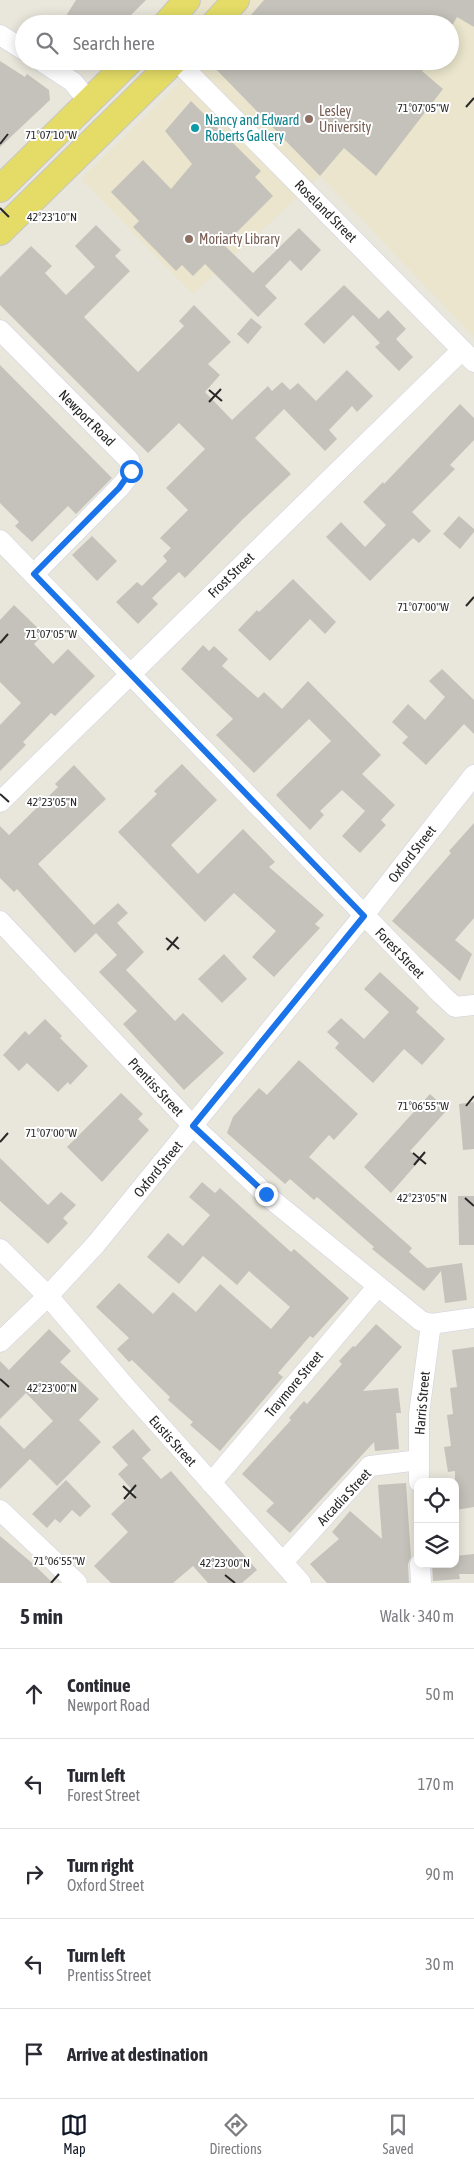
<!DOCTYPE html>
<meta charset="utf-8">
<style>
:root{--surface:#fff;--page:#f7f7f7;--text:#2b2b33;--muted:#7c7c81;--line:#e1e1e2;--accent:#111827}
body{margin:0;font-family:"Asap Condensed",sans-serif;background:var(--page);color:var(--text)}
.controls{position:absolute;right:15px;bottom:15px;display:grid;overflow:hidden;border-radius:10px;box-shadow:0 2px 12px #0003}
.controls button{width:45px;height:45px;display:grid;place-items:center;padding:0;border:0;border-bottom:1px solid var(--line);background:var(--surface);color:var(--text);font:25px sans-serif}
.stop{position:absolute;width:15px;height:15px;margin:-11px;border:4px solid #1a73e8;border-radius:50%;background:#fff}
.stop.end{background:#1a73e8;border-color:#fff;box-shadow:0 1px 5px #0008}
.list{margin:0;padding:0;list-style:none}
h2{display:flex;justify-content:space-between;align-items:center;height:65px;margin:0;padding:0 20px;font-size:21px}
h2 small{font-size:16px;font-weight:400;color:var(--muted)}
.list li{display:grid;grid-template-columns:32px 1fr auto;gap:15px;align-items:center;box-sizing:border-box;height:90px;padding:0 20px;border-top:1px solid var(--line)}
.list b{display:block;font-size:19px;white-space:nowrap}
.list p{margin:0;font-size:16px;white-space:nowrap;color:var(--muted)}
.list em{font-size:16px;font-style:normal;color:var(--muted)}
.icon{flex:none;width:28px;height:28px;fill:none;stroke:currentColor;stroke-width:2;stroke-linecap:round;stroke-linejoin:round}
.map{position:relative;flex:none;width:474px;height:1583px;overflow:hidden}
.search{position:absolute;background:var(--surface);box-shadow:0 2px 12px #0003;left:15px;right:15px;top:15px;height:55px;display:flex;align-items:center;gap:12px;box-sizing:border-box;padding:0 18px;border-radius:28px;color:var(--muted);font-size:19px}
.sheet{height:515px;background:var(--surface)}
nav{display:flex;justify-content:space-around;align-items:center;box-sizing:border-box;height:70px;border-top:1px solid var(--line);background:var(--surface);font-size:14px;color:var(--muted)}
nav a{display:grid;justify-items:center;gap:2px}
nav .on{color:var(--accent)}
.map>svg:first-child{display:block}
</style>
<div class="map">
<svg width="474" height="1583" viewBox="0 0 474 1583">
<rect width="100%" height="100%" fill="#e9e6db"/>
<path fill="#eae5cc" d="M 167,0 L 474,0 L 474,337 L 320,176 L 193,294 L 81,179 L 202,61 L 450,61 L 450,24 L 187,24 Z"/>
<path fill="#c5c2bb" d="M 76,0 L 146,0 L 122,24 L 61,24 Z
M 264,0 L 474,0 L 474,27 L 457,17 L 453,24 L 243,24 Z
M 0,61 L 25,77 L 27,74 L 49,90 L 50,100 L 0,147 Z
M 208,61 L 429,61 L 422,71 L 443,89 L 376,176 L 344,148 L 320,176 Z
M 191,101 L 261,171 L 255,177 L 273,196 L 224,245 L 253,273 L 299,228 L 321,250 L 301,271 L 290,260 L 265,286 L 277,298 L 258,317 L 205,264 L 193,276 L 182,265 L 176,271 L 133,227 L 139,221 L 111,192 L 143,160 L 171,189 L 192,164 L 165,131 Z
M 96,225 L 121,250 L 115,256 L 130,271 L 84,317 L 138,372 L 184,326 L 179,321 L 194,305 L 231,342 L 208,364 L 220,375 L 205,392 L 232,420 L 268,386 L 272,391 L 282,382 L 290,390 L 298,383 L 316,401 L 347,370 L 373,396 L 357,412 L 352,406 L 329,430 L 337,439 L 325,451 L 284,409 L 255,438 L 291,474 L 243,519 L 185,578 L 179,572 L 152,598 L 158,604 L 138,624 L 116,602 L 137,582 L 142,586 L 167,561 L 163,556 L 171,548 L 160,538 L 188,510 L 166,488 L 205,449 L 179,423 L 148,453 L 0,305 L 0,277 L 31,246 L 52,266 L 45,273 L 66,295 L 95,267 L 75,246 Z
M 344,285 L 379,319 L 388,310 L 406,329 L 396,339 L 413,357 L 399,371 L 375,347 L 380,343 L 353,315 L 324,344 L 304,324 Z
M 251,318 L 262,327 L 248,344 L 237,334 Z
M 0,365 L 112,478 L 76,514 L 68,506 L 32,542 L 15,526 L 19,522 L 0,503 Z
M 460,404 L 474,418 L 474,440 L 450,465 L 455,469 L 412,512 L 431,531 L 419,543 L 413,538 L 370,581 L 326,537 L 341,522 L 365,547 L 386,525 L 363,502 L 383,482 L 384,484 Z
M 459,516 L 474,529 L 474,532 L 460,549 L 443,534 Z
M 92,536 L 117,561 L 97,581 L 72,555 Z
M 293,579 L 336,622 L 325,634 L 310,619 L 270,661 L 238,630 L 257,610 L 259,612 Z
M 14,605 L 44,634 L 34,644 L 53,664 L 68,649 L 95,676 L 55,716 L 51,713 L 23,742 L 26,745 L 0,771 L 0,725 L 21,703 L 0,682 L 0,620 Z
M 203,645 L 209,651 L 214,646 L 228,659 L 222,666 L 258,698 L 264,692 L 282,709 L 308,681 L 381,755 L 362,774 L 395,805 L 381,820 L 386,825 L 360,853 L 342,836 L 365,811 L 342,790 L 320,811 L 324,815 L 310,830 L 276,795 L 331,741 L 309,719 L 254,773 L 216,735 L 233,719 L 181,669 Z
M 442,669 L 474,700 L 474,734 L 464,724 L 426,765 L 402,743 L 408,737 L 392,722 L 408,704 L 425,720 L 445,697 L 429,681 Z
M 182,764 L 217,800 L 171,845 L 198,874 L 243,829 L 275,862 L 269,867 L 324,915 L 315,924 L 320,928 L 274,977 L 252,957 L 276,931 L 234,893 L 205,922 L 118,832 L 157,794 L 154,791 Z
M 74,765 L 106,799 L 38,864 L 94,925 L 118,903 L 128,913 L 117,923 L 144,952 L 126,970 L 175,1021 L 183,1013 L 224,1053 L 184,1090 L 123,1024 L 137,1011 L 99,972 L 117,955 L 96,933 L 75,953 L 17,889 L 14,892 L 0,878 L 0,826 L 9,835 L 58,787 L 55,784 Z
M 474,823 L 474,918 L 455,940 L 472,954 L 460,981 L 392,921 L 451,853 L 449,851 Z
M 224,954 L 247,979 L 222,1003 L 198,979 Z
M 380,972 L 419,1008 L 416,1012 L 445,1039 L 422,1065 L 404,1049 L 373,1083 L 335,1048 L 339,1043 L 327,1032 L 341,1018 L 364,1039 L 389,1012 L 364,989 Z
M 45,1019 L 62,1036 L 60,1038 L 88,1066 L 70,1085 L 68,1082 L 58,1092 L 27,1063 L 19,1071 L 3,1055 L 25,1031 L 29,1035 Z
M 299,1060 L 358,1114 L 334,1140 L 329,1135 L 309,1157 L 412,1248 L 409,1252 L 427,1268 L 462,1263 L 467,1300 L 445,1303 L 441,1271 L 424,1291 L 372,1249 L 374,1247 L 317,1197 L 314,1200 L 290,1179 L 285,1184 L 227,1133 L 233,1117 L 259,1088 L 267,1095 Z
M 121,1093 L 143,1114 L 138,1119 L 149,1130 L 102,1182 L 67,1147 Z
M 430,1094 L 447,1110 L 410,1151 L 420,1160 L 391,1193 L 364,1167 Z
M 474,1102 L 474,1149 L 463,1150 L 459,1104 Z
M 0,1158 L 48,1205 L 61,1192 L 76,1205 L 63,1218 L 68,1223 L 48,1244 L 0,1201 Z
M 202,1182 L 215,1193 L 220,1188 L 291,1252 L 294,1249 L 349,1298 L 313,1338 L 310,1336 L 278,1373 L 283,1377 L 220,1451 L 190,1425 L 193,1422 L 168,1400 L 170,1397 L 132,1360 L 129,1362 L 117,1349 L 129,1338 L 96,1307 L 119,1283 L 153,1314 L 173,1292 L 196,1312 L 220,1284 L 271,1329 L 290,1307 L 249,1271 L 237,1285 L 203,1256 L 179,1284 L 147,1257 L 168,1233 L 183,1246 L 210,1215 L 189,1197 Z
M 458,1196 L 474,1196 L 474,1245 L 459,1245 Z
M 376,1324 L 402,1347 L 363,1391 L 398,1388 L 401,1413 L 396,1413 L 399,1449 L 375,1451 L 374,1442 L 290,1533 L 266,1511 L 274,1503 L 242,1474 L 291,1420 L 289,1418 L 304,1401 L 307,1404 L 342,1364 L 339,1361 L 353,1346 L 355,1347 Z
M 49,1329 L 71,1351 L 60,1362 L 99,1399 L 79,1420 L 101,1442 L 57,1486 L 30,1459 L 0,1489 L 0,1425 L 24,1449 L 53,1421 L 26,1393 L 0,1419 L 0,1361 L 9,1370 Z
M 474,1347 L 474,1507 L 455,1510 L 455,1471 L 448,1472 L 444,1447 L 451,1446 L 447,1415 L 453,1414 L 450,1388 L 457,1387 L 452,1350 Z
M 133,1429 L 151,1450 L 142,1458 L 161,1479 L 171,1471 L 257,1570 L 242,1583 L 208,1583 L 193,1566 L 173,1583 L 111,1583 L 94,1566 L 128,1532 L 111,1514 L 134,1492 L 118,1474 L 128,1465 L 112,1447 Z
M 66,1480 L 91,1506 L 80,1517 L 72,1510 L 60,1523 L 55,1519 L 47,1528 L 32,1514 Z
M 406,1483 L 411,1557 L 408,1564 L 409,1583 L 327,1583 L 310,1564 L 339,1539 L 332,1532 L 350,1511 L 382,1539 L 378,1485 Z
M 0,1536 L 32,1563 L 53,1583 L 0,1583 Z
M 474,1554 L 474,1574 L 459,1574 L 460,1579 L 433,1581 L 432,1564 L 455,1564 L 455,1556 Z"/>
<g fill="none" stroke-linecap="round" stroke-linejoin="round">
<defs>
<path id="minor" d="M 0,35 L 24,50
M 41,61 L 73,82 L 89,102
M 177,61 L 474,362
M 0,330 L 129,460 C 134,472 127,479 119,488 L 34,574
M 0,540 L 441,994 L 455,1007 L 474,1005
M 0,802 L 462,350
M 0,921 L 193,1126 L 271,1199 L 421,1321 L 431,1324 L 474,1318
M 0,1249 L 48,1296 L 129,1391 L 301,1583
M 0,1342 L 48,1296 L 96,1244 L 364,915 L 474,775
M 419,1482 L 419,1414 L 431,1324
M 211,1483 L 378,1286
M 0,1510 L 77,1583
M 283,1562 L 370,1466 L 419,1460
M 420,1564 L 421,1583"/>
<path id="major" d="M 166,24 L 187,0
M 214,24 L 236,0
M 0,189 L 130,61
M 0,232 L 174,61"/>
</defs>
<use href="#minor" stroke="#d1d1e0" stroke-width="21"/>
<use href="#major" stroke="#c7c7c7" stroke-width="28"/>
<use href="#minor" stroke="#fff" stroke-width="20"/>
<use href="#major" stroke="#e4dc66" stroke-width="26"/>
</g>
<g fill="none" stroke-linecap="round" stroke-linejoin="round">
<path stroke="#1a73e8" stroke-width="6" d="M 131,471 L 119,488 L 34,574 L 364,916 L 193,1126 L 266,1194"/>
</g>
<path fill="none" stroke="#282828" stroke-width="2" d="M 466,107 L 474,98M 0,144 L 8,134M 0,208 L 9,217M 209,390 L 222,401M 209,402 L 221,389M 466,606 L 474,597M 0,643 L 8,634M 0,794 L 9,802M 166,938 L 179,949M 167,950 L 178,937M 466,1106 L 474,1096M 0,1142 L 8,1133M 413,1153 L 426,1164M 414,1165 L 425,1152M 465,1198 L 474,1206M 0,1379 L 9,1387M 123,1486 L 136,1498M 124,1499 L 136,1485M 225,1575 L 235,1583M 51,1583 L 59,1574"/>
<g fill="#8d6e63" stroke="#fff" stroke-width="2">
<circle cx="309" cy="119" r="5"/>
<circle cx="189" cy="239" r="5"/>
</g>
<circle fill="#0f9aa8" stroke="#fff" stroke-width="2" cx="195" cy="128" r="5"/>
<g text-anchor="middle" stroke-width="4" stroke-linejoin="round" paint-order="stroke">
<g font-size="14" fill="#785e54" stroke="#fff" text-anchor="start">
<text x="319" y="116">Lesley<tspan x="319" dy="16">University</tspan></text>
<text x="199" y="244">Moriarty Library</text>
</g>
<g font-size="14" fill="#0d838f" stroke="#fff" text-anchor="start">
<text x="205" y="125">Nancy and Edward<tspan x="205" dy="16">Roberts Gallery</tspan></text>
</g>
<g font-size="14" fill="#282828" stroke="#fff">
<text transform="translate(326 211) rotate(45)" y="5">Roseland Street</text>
<text transform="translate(87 418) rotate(45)" y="5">Newport Road</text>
<text transform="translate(231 575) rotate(-44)" y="5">Frost Street</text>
<text transform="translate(412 854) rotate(-52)" y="5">Oxford Street</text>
<text transform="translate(400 953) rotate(46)" y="5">Forest Street</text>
<text transform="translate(156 1087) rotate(47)" y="5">Prentiss Street</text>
<text transform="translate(158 1169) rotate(-51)" y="5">Oxford Street</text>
<text transform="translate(294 1384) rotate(-50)" y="5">Traymore Street</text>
<text transform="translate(422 1403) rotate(-85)" y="5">Harris Street</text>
<text transform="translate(173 1441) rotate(48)" y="5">Eustis Street</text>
<text transform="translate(344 1497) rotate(-47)" y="5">Arcadia Street</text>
</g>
</g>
<g font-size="12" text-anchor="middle" fill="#282828" stroke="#fff" stroke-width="4" stroke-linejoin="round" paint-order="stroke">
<text x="423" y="112">71°07'05"W</text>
<text x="51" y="139">71°07'10"W</text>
<text x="52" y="221">42°23'10"N</text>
<text x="423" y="611">71°07'00"W</text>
<text x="51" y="638">71°07'05"W</text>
<text x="52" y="806">42°23'05"N</text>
<text x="423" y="1110">71°06'55"W</text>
<text x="51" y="1137">71°07'00"W</text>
<text x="422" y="1202">42°23'05"N</text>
<text x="52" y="1392">42°23'00"N</text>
<text x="59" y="1565">71°06'55"W</text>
<text x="225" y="1567">42°23'00"N</text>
</g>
</svg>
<div class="controls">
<button><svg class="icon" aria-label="locate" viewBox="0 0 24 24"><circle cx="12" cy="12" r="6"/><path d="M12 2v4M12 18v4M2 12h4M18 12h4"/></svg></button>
<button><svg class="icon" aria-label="layers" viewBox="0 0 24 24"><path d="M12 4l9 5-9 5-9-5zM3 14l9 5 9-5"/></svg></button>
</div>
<div class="stop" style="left:131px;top:471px"></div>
<div class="stop end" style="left:266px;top:1194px"></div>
<div class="search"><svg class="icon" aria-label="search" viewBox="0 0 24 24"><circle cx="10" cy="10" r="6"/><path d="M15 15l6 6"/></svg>Search here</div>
</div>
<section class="sheet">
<h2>5 min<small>Walk · 340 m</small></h2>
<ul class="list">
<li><svg class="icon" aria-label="ahead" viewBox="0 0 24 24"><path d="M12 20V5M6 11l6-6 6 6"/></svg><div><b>Continue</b><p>Newport Road</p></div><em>50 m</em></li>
<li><svg class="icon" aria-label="left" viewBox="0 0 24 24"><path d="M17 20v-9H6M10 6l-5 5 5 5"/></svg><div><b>Turn left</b><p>Forest Street</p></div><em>170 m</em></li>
<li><svg class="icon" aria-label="right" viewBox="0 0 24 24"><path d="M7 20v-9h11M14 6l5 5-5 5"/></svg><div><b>Turn right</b><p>Oxford Street</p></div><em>90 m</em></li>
<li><svg class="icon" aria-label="left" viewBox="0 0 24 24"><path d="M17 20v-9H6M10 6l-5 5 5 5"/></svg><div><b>Turn left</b><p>Prentiss Street</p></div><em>30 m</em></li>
<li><svg class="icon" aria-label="arrive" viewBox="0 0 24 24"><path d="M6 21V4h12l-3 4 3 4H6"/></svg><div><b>Arrive at destination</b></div></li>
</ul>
</section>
<nav>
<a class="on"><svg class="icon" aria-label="map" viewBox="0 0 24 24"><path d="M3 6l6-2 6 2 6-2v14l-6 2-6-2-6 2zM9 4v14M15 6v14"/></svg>Map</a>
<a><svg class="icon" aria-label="directions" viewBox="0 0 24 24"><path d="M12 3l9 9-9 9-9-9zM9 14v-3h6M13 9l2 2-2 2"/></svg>Directions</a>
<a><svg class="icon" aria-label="saved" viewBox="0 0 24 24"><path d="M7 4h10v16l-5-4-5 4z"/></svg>Saved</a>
</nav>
